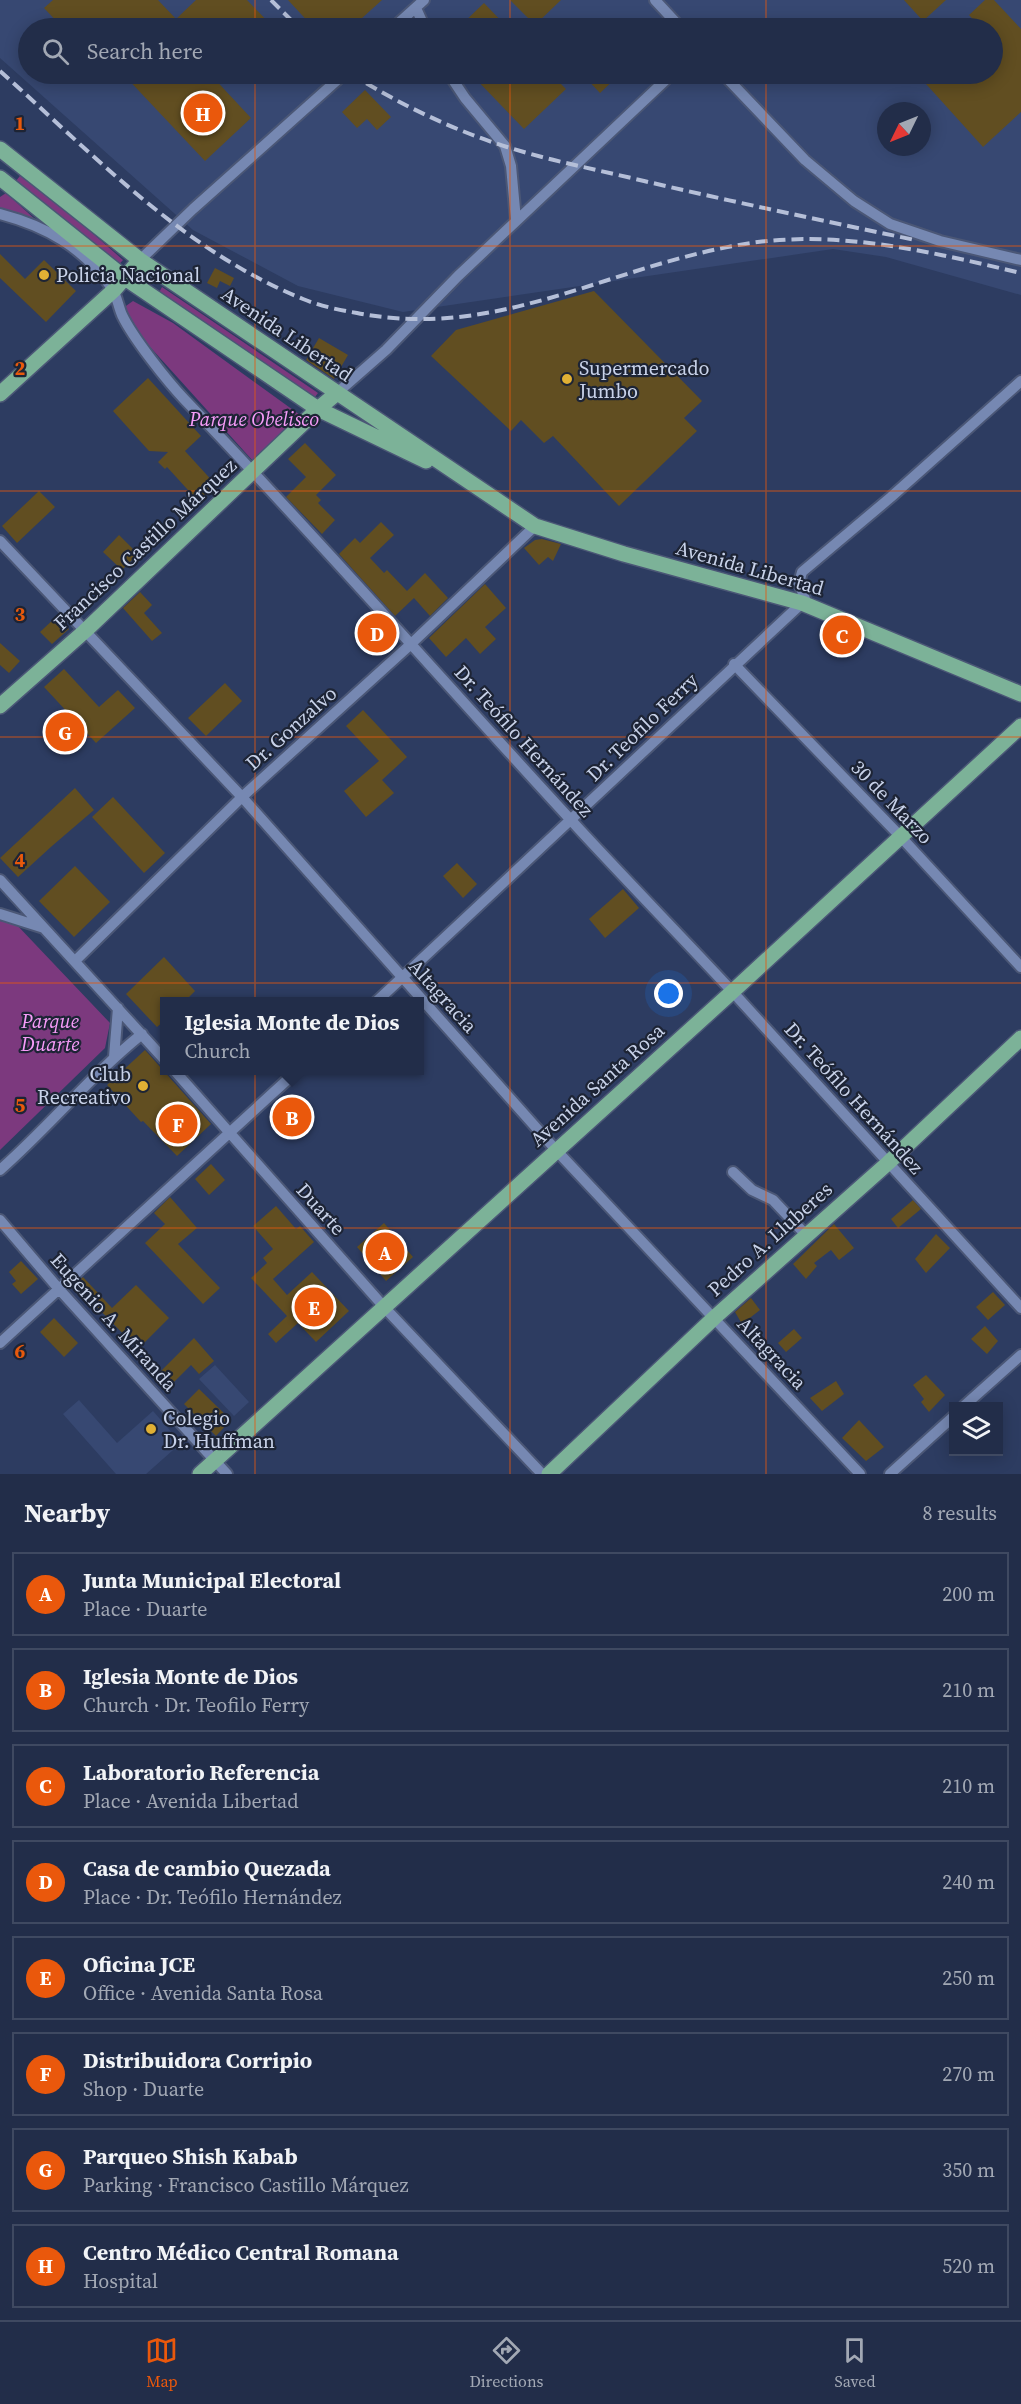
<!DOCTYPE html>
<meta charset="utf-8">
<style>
:root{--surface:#222d49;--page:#2e3953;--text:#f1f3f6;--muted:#a2a8b4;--line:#3f4961;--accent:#ea580c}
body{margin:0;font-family:"Source Serif 4",serif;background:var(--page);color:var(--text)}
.controls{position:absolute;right:18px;bottom:18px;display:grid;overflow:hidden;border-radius:0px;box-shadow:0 3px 15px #0003}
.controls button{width:54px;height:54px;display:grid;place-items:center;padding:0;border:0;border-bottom:2px solid var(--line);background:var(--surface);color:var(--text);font:30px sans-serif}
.compass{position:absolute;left:877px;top:102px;width:54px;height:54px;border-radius:50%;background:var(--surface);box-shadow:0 3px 15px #0003;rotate:227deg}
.you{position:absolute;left:669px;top:994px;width:21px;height:21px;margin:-15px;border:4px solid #fff;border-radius:50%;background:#1a73e8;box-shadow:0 0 0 9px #1a73e833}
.badge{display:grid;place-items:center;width:39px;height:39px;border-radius:50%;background:var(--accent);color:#fff;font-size:20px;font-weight:700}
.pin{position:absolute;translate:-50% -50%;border:3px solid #fff;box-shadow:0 2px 6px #0006}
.popup{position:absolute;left:160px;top:997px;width:264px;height:78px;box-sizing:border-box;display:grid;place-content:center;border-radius:0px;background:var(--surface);filter:drop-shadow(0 2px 4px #0005);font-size:20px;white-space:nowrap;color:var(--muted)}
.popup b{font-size:22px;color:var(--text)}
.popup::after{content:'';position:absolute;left:50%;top:100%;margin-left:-12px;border:12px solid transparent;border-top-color:var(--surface)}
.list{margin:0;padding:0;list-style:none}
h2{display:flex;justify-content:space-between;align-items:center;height:78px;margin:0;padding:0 24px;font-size:26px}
h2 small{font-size:20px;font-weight:400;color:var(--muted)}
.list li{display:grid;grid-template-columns:39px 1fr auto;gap:18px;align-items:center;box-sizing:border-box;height:84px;margin:0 12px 12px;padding:0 12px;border:2px solid var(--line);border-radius:0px}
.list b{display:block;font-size:22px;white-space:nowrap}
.list p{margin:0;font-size:20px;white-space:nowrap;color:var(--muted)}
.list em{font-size:20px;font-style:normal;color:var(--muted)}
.icon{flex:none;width:33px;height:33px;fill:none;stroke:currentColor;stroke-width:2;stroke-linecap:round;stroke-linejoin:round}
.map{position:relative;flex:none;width:1021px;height:1474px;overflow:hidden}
.search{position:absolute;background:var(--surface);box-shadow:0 3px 15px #0003;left:18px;right:18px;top:18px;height:66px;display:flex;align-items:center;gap:15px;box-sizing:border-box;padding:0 21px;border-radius:33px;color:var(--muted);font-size:22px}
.sheet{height:846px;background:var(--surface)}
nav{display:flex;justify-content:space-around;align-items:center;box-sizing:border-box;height:84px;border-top:2px solid var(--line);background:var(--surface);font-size:16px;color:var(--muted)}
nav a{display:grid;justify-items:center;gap:3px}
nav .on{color:var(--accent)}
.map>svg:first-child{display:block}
</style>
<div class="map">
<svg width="1021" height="1474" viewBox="0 0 1021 1474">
<rect width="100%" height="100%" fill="#2d3c61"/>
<path fill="#374872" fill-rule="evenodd" d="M 0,0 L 1021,0 L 1021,295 L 886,257 L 833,249 L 403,312 L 298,286 L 193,230 L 0,58 ZM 28,28 L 992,28 L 992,74 L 28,74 ZM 886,111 L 922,111 L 922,147 L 886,147 Z
M 215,1365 L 249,1402 L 234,1416 L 199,1379 Z
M 79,1400 L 117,1443 L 153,1411 L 181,1443 L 146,1474 L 116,1474 L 63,1414 Z"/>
<path fill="#7c397e" d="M 23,172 L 123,260 L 113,271 L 12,186 Z
M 6,193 L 37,221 L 0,211 L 0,197 Z
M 162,287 L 318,393 L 308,406 L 155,300 Z
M 133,301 L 173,323 L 300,415 L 253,461 L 132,327 L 123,308 Z
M 0,921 L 16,924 L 110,1023 L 105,1048 L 0,1150 Z"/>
<path fill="#614e21" d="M 53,0 L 158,0 L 176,19 L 196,0 L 247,0 L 274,28 L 203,28 L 197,22 L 190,28 L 63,28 L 44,8 Z
M 288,0 L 382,0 L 351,28 L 314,28 Z
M 510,0 L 561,0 L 535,25 Z
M 904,0 L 946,0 L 923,21 Z
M 985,0 L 994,0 L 1021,29 L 1021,112 L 983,147 L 917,74 L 993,74 L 993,28 L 981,28 L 969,15 Z
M 484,3 L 508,28 L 458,28 Z
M 123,74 L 210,74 L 251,118 L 205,161 Z
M 471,74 L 551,74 L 566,89 L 524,129 Z
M 582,74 L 620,74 L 600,93 Z
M 365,90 L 391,117 L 377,130 L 367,119 L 357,128 L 342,112 Z
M 0,254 L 25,279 L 44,260 L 76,291 L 46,322 L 0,278 Z
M 215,268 L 234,278 L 230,286 L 220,281 L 217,288 L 207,283 Z
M 594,291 L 702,401 L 684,418 L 697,431 L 619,506 L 553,436 L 544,443 L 521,420 L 511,431 L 431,356 L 456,330 Z
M 319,338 L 348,355 L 334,379 L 306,360 Z
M 148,378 L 201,436 L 185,451 L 216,485 L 198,501 L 167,467 L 165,469 L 158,462 L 168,452 L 149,451 L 113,411 Z
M 305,443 L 336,475 L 316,495 L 321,500 L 318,503 L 335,520 L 322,534 L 286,497 L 306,477 L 288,459 Z
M 39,491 L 55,507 L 17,543 L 2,526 Z
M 381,522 L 394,535 L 370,558 L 384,573 L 387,570 L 407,591 L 425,573 L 448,598 L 430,616 L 414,598 L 395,616 L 339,554 L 355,538 L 360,543 Z
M 119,535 L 138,554 L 122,570 L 103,552 Z
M 542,539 L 561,544 L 553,561 L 548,557 L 539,565 L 524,548 L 535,540 Z
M 485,584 L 506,608 L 485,627 L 496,639 L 480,654 L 466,638 L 446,657 L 429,638 Z
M 140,592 L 152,605 L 144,613 L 162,633 L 152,641 L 123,608 Z
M 57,616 L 69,629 L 52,644 L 40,632 Z
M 378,619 L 391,633 L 376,648 L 361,635 Z
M 832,626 L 855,635 L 851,646 L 828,638 Z
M 0,643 L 20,661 L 9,673 L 0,665 Z
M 64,669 L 99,707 L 118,690 L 135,708 L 96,743 L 44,687 Z
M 225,683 L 242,701 L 206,736 L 188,718 Z
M 363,710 L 407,757 L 382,780 L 394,793 L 366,817 L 344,791 L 379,761 L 346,726 Z
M 75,788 L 94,810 L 52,846 L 18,877 L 0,858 Z
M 113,797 L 165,853 L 144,873 L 92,817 Z
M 457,863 L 477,884 L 463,898 L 443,876 Z
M 75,866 L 110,902 L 74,937 L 39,901 Z
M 623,889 L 639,908 L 605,938 L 589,919 Z
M 164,957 L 195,991 L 184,1002 L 165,1002 L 165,1020 L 157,1027 L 126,994 Z
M 145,1050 L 211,1124 L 177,1156 L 143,1121 L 141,1122 L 107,1085 Z
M 211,1164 L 225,1180 L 209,1195 L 195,1179 Z
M 170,1197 L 197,1228 L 178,1244 L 220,1288 L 203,1304 L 145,1243 L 165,1224 L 154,1213 Z
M 913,1200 L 921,1209 L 898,1228 L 891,1219 Z
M 276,1206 L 296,1229 L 300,1226 L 314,1242 L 273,1279 L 287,1295 L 312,1272 L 349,1311 L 316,1342 L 298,1323 L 276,1343 L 268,1334 L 287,1316 L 251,1278 L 267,1263 L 263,1258 L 273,1249 L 253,1226 Z
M 384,1223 L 413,1257 L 386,1281 L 357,1247 Z
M 834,1224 L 854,1248 L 839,1260 L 831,1250 L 814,1263 L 817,1266 L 806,1279 L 793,1264 Z
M 936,1234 L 950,1248 L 926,1273 L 915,1259 Z
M 21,1261 L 38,1279 L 21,1294 L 12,1284 L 16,1281 L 9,1272 Z
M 83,1277 L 112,1308 L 136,1285 L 169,1318 L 138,1349 L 94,1304 L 92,1305 L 73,1286 Z
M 993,1292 L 1005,1305 L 988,1320 L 976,1307 Z
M 751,1298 L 760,1310 L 742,1324 L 735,1312 Z
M 54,1318 L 78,1343 L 64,1357 L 40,1332 Z
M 985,1326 L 998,1341 L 987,1354 L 971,1339 Z
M 794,1329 L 802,1338 L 786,1352 L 778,1343 Z
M 194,1338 L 214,1361 L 199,1374 L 191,1365 L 172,1384 L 160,1372 Z
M 926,1375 L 945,1395 L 929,1412 L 921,1402 L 924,1399 L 913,1385 Z
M 836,1381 L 844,1394 L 822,1411 L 810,1398 Z
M 199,1389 L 231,1420 L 216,1436 L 184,1404 Z
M 859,1420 L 884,1447 L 866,1461 L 842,1438 Z"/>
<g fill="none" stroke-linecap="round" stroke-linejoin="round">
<defs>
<path id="minor" d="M 655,0 L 681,28
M 416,8 L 425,28
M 393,28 L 424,0
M 449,74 L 465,98 L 505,146 L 511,166 L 516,220
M 723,74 L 805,160 L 854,201 L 890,224 L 940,241 L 1021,260
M 0,214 C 46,226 83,247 111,287 C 117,295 118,306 122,315 C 133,338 167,381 185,400 C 316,536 441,679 569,818 C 622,876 677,932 730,989 C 828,1095 924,1202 1021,1308
M 140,260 L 193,209 L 344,74
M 337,393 L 386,350 L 458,276 L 672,74
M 0,541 L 242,797 L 556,1150 L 860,1474
M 734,664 L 900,836 L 1021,967
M 0,880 L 164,1059
M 0,914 L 44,928
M 75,961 L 242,797 L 411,644 L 535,526
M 376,1002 L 802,603 L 805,599 L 799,583 L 802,572 L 891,497 L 1021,381
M 114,1057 L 118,1008
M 174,1070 L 385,1308 L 542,1474
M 0,1170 C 49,1127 91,1075 142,1034
M 733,1172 L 752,1190 L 773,1200 L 806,1235
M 0,1220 L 58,1288 L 227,1474
M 0,1343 L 298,1070
M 964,1406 L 1021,1355
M 890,1474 L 954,1416"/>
<path id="major" d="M 0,149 L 140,260 L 535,526 L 624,554 L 802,603 L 1021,694
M 0,178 L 125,278 L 318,409 L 426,461
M 0,394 L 114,290 L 140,260
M 0,706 L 85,631 L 318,409 L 337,393
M 200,1474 L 732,992 L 1021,726
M 549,1474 L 715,1317 L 888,1163 L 1021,1038"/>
</defs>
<use href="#minor" stroke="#4b5776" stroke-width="14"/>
<use href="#major" stroke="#4b5776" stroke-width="18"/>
<use href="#minor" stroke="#7688b2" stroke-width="10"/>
<use href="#major" stroke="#7cb298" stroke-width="15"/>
<path stroke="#b5bfd8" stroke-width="4" stroke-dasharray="12 6" stroke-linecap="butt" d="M 271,0 L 299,28
M 0,71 C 94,155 184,251 303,299 C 320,306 339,310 357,313 C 495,340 602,270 733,246 C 830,227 927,251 1021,273
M 351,74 C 399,104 453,130 507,147 C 552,161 598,170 644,181 C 734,202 824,221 915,240"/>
</g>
<path fill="none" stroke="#e8590c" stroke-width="1.5" stroke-opacity="0.55" d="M 255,0 L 255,28M 510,0 L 510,28M 766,0 L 766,28M 255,74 L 255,1474M 510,74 L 510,1474M 766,74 L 766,1474M 0,246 L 1021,246M 0,491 L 1021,491M 0,737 L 1021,737M 0,983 L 1021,983M 0,1228 L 1021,1228"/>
<g fill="#e0b034" stroke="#1d2435" stroke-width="2">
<circle cx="44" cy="275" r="6"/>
<circle cx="567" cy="379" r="6"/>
<circle cx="143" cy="1086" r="6"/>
<circle cx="151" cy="1429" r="6"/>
</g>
<g text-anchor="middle" stroke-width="4.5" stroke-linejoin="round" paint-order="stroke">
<g font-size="20" fill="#c8d2e9" stroke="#1d2435" text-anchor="start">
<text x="56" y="282">Policia Nacional</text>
<text x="579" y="375">Supermercado<tspan x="579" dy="23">Jumbo</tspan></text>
<text x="131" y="1081" text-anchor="end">Club<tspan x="131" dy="23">Recreativo</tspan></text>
<text x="163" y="1425">Colegio<tspan x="163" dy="23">Dr. Huffman</tspan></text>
</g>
<g font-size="20" fill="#c8d2e9" stroke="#1d2435">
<text transform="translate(287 334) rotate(34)" y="7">Avenida Libertad</text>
<text transform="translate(145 544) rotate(-43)" y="7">Francisco Castillo Márquez</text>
<text transform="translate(750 568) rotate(16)" y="7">Avenida Libertad</text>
<text transform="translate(642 727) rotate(-44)" y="7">Dr. Teofilo Ferry</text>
<text transform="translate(291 728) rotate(-42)" y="7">Dr. Gonzalvo</text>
<text transform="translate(524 741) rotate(48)" y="7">Dr. Teófilo Hernández</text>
<text transform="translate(892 802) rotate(46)" y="7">30 de Marzo</text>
<text transform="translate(443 996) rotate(48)" y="7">Altagracia</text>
<text transform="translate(597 1085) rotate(-42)" y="7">Avenida Santa Rosa</text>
<text transform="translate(854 1098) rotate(48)" y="7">Dr. Teófilo Hernández</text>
<text transform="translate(321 1209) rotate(48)" y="7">Duarte</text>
<text transform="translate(770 1239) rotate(-42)" y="7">Pedro A. Lluberes</text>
<text transform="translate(114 1322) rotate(48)" y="7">Eugenio A. Miranda</text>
<text transform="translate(772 1353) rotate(47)" y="7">Altagracia</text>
</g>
<g font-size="20" font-style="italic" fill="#f79cf9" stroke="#1d2435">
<text x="254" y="426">Parque Obelisco</text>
<text x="50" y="1028">Parque<tspan x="50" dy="23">Duarte</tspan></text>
</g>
</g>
<g font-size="20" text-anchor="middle" font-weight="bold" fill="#e8590c" stroke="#1d2435" stroke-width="4.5" stroke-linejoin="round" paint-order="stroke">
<text x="20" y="130">1</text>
<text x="20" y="375">2</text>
<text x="20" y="621">3</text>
<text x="20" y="867">4</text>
<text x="20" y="1112">5</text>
<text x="20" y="1358">6</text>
</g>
</svg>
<div class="controls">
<button><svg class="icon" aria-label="layers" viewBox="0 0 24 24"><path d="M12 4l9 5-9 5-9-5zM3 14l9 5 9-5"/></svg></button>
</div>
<svg class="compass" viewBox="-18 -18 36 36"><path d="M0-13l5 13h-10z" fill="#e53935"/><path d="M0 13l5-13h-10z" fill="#a2a8b4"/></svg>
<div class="you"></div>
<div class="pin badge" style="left:385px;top:1252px">A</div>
<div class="pin badge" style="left:292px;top:1117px">B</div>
<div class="popup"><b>Iglesia Monte de Dios</b>Church</div>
<div class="pin badge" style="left:842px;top:635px">C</div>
<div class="pin badge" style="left:377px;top:633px">D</div>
<div class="pin badge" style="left:314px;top:1307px">E</div>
<div class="pin badge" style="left:178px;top:1124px">F</div>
<div class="pin badge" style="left:65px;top:732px">G</div>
<div class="pin badge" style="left:203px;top:113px">H</div>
<div class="search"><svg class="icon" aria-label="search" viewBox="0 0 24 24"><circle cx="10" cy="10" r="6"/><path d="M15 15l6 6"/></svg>Search here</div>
</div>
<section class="sheet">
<h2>Nearby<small>8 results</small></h2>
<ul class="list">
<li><span class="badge">A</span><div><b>Junta Municipal Electoral</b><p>Place · Duarte</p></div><em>200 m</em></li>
<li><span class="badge">B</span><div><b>Iglesia Monte de Dios</b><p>Church · Dr. Teofilo Ferry</p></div><em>210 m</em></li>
<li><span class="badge">C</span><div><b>Laboratorio Referencia</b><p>Place · Avenida Libertad</p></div><em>210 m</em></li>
<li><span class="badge">D</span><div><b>Casa de cambio Quezada</b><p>Place · Dr. Teófilo Hernández</p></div><em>240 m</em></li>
<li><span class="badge">E</span><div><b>Oficina JCE</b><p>Office · Avenida Santa Rosa</p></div><em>250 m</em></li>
<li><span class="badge">F</span><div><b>Distribuidora Corripio</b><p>Shop · Duarte</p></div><em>270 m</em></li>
<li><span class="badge">G</span><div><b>Parqueo Shish Kabab</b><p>Parking · Francisco Castillo Márquez</p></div><em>350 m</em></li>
<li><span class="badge">H</span><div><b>Centro Médico Central Romana</b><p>Hospital</p></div><em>520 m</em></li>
</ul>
</section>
<nav>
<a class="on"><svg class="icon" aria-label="map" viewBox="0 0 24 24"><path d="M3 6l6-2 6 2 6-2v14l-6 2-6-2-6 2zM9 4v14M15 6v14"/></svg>Map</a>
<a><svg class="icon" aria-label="directions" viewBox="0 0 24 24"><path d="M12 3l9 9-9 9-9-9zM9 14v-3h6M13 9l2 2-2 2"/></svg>Directions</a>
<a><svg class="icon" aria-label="saved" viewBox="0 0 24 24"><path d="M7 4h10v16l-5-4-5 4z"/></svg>Saved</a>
</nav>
